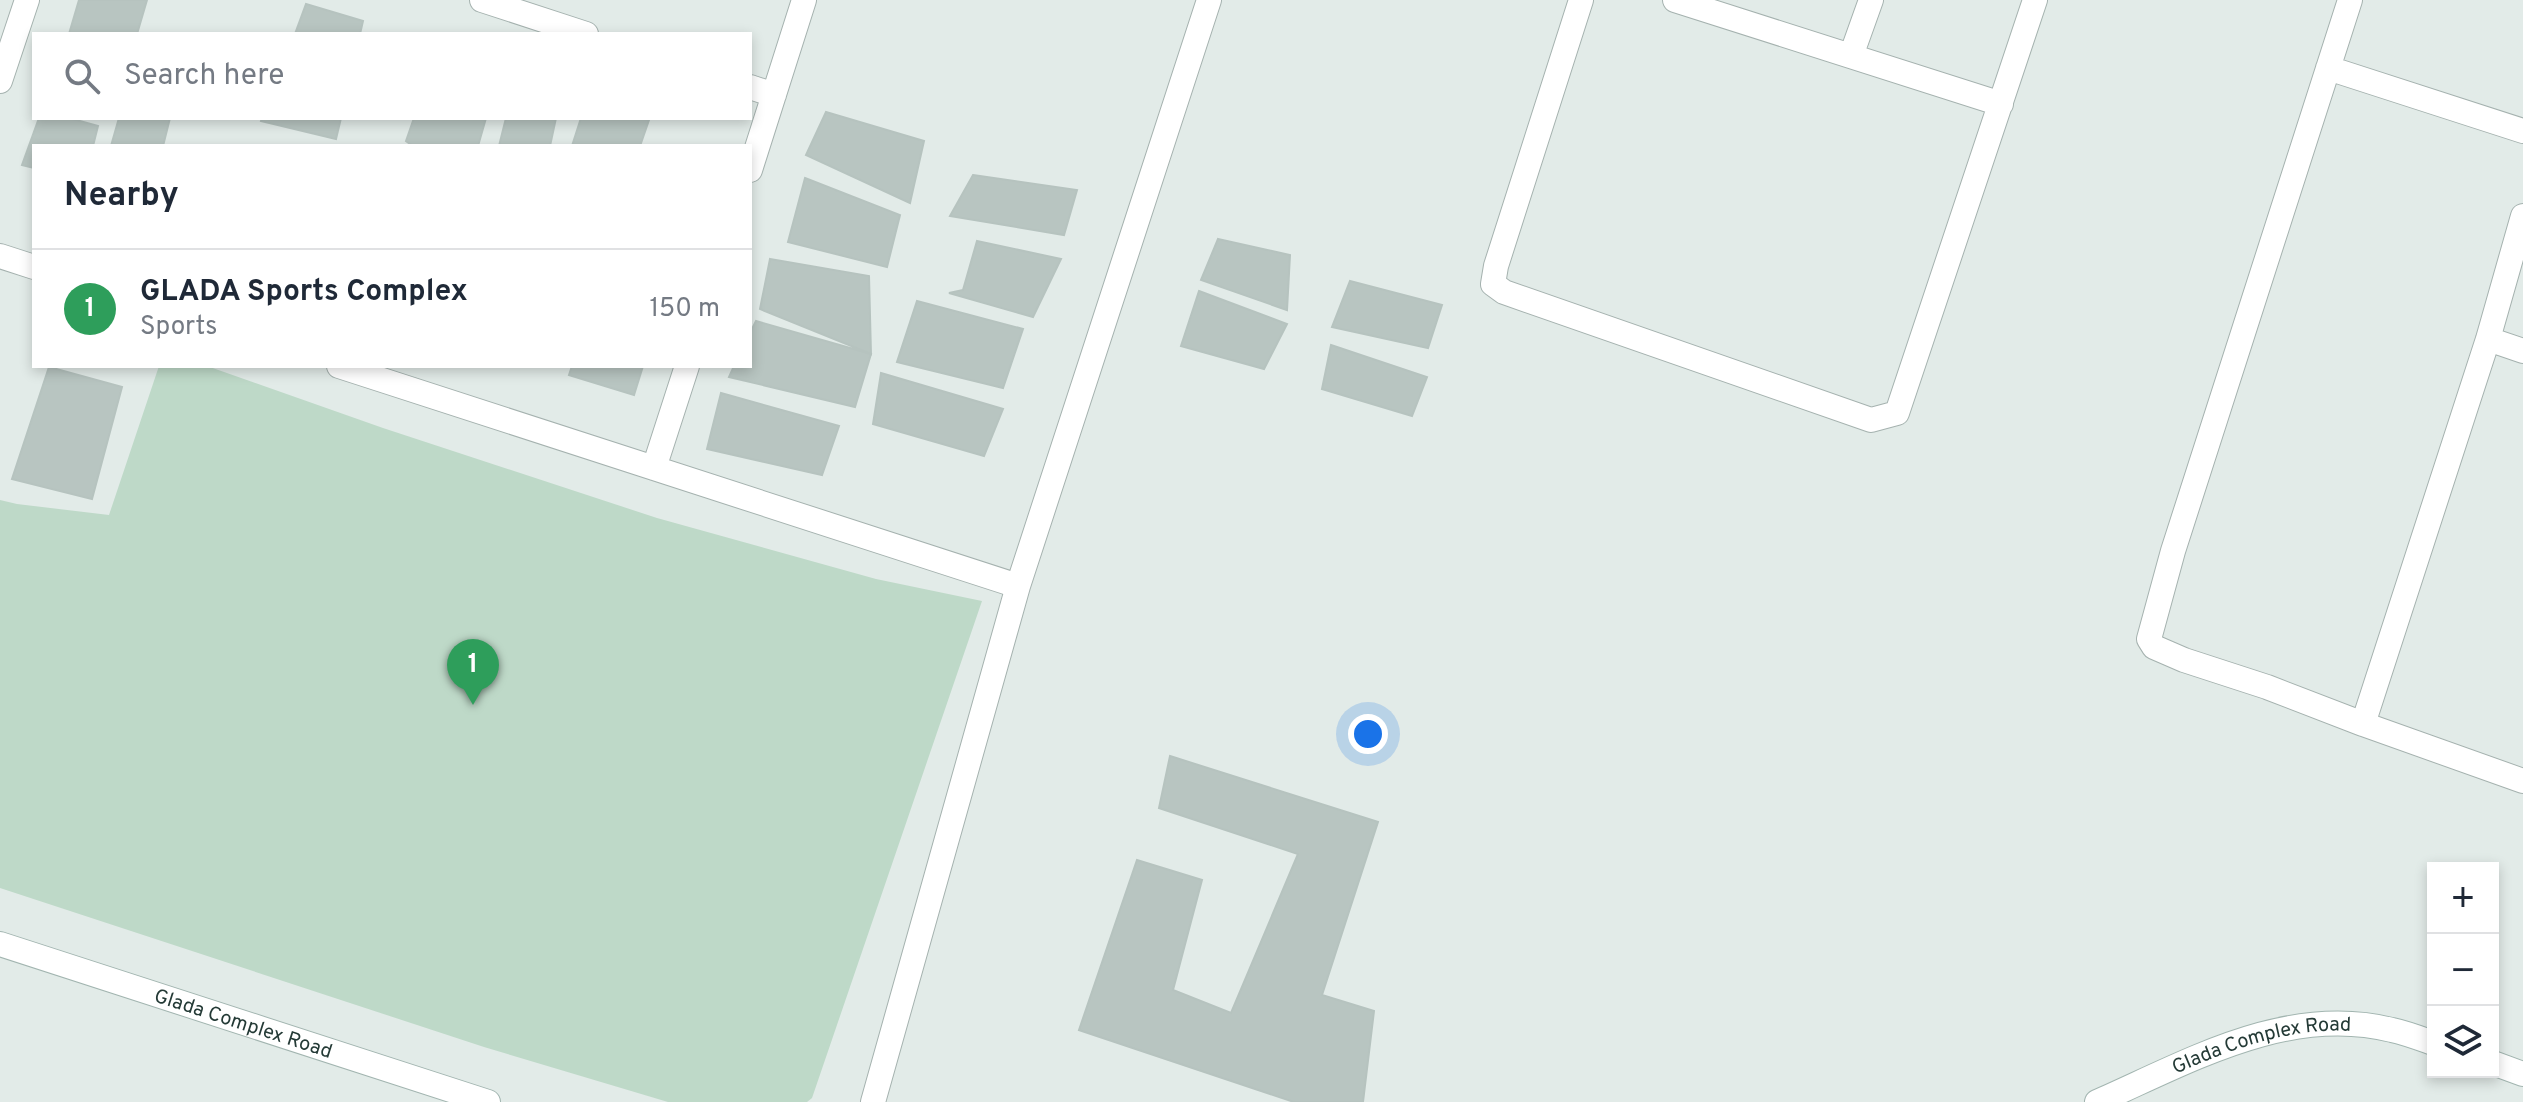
<!DOCTYPE html>
<meta charset="utf-8">
<style>
:root{--surface:#fff;--page:#f6f6f7;--text:#1f2937;--muted:#747a83;--line:#e0e1e3;--accent:#ea580c}
body{margin:0;font-family:Overpass,sans-serif;background:var(--page);color:var(--text)}
.controls{position:absolute;right:24px;bottom:24px;display:grid;overflow:hidden;border-radius:0px;box-shadow:0 4px 12px #0003}
.controls button{width:72px;height:72px;display:grid;place-items:center;padding:0;border:0;border-bottom:2px solid var(--line);background:var(--surface);color:var(--text);font:40px sans-serif}
.you{position:absolute;left:1368px;top:734px;width:28px;height:28px;margin:-20px;border:6px solid #fff;border-radius:50%;background:#1a73e8;box-shadow:0 0 0 12px #1a73e833}
.badge{display:grid;place-items:center;width:52px;height:52px;border-radius:50%;background:var(--accent);color:#fff;font-size:26px;font-weight:700}
.pin{position:absolute;translate:-50% -66px;filter:drop-shadow(0 2px 4px #0008)}
.pin::after{content:'';position:absolute;top:42px;width:28px;height:24px;background:inherit;clip-path:polygon(0 0,100% 0,50% 100%)}
.list{margin:0;padding:0;list-style:none}
h2{display:flex;justify-content:space-between;align-items:center;height:104px;margin:0;padding:0 32px;font-size:34px}
h2 small{font-size:26px;font-weight:400;color:var(--muted)}
.list li{display:grid;grid-template-columns:52px 1fr auto;gap:24px;align-items:center;box-sizing:border-box;height:120px;padding:0 32px;border-top:2px solid var(--line)}
.list b{display:block;font-size:30px;white-space:nowrap}
.list p{margin:0;font-size:26px;white-space:nowrap;color:var(--muted)}
.list em{font-size:26px;font-style:normal;color:var(--muted)}
.icon{flex:none;width:44px;height:44px;fill:none;stroke:currentColor;stroke-width:2;stroke-linecap:round;stroke-linejoin:round}
.map{position:relative;flex:none;width:2523px;height:1102px;overflow:hidden}
.search{position:absolute;background:var(--surface);box-shadow:0 4px 12px #0003;left:32px;top:32px;width:720px;height:88px;display:flex;align-items:center;gap:20px;box-sizing:border-box;padding:0 28px;border-radius:0px;color:var(--muted);font-size:30px}
.panel{position:absolute;background:var(--surface);box-shadow:0 4px 12px #0003;left:32px;top:144px;width:720px;height:224px;border-radius:0px}
.map>svg:first-child{display:block}
</style>
<div class="map">
<svg width="2523" height="1102" viewBox="0 0 2523 1102">
<rect width="100%" height="100%" fill="#e2ebe8"/>
<path fill="#bed9c8" d="M 159,366 L 207,366 L 383,428 L 657,518 L 876,579 L 982,601 L 812,1098 L 807,1102 L 668,1102 L 484,1047 L 0,888 L 0,500 L 17,504 L 109,515 Z"/>
<path fill="#b8c5c1" stroke="#b6c3bf" stroke-width="2" d="M 79,0 L 147,0 L 137,34 L 69,34 Z
M 306,4 L 363,21 L 360,34 L 295,34 Z
M 826,112 L 924,141 L 910,203 L 806,155 Z
M 39,118 L 69,118 L 98,126 L 93,146 L 34,146 L 34,168 L 22,165 Z
M 119,118 L 170,118 L 163,146 L 111,146 Z
M 262,118 L 341,118 L 336,139 L 261,121 Z
M 414,118 L 486,118 L 478,146 L 413,146 L 406,141 Z
M 506,118 L 556,118 L 550,146 L 499,146 Z
M 581,118 L 641,118 L 649,120 L 640,146 L 572,146 Z
M 973,175 L 1077,190 L 1064,235 L 950,216 Z
M 805,178 L 900,215 L 887,267 L 788,242 Z
M 1218,239 L 1290,255 L 1287,310 L 1201,280 Z
M 977,241 L 1061,259 L 1033,317 L 949,293 L 963,290 Z
M 770,259 L 869,276 L 871,354 L 760,309 Z
M 1350,281 L 1442,305 L 1428,348 L 1332,327 Z
M 1199,291 L 1287,324 L 1264,369 L 1181,346 Z
M 917,301 L 1023,329 L 1003,388 L 897,362 Z
M 756,321 L 871,354 L 855,407 L 729,377 L 734,366 L 750,366 L 750,333 Z
M 1331,345 L 1427,377 L 1412,416 L 1322,389 Z
M 572,366 L 643,366 L 634,395 L 569,375 Z
M 49,367 L 122,387 L 92,499 L 12,479 Z
M 881,373 L 1003,409 L 984,456 L 873,424 Z
M 721,393 L 839,426 L 822,475 L 707,449 Z
M 1170,756 L 1378,822 L 1322,995 L 1374,1011 L 1363,1102 L 1294,1102 L 1079,1030 L 1137,860 L 1202,880 L 1173,990 L 1231,1013 L 1298,854 L 1159,808 Z"/>
<g fill="none" stroke-linecap="round" stroke-linejoin="round">
<defs>
<path id="street" d="M 482,0 L 586,34
M 1581,0 L 1496,266 L 1493,284 L 1504,292 L 1871,420 L 1897,413 L 2035,0
M 1675,0 L 2001,104
M 2350,0 L 2173,551 L 2149,639 L 2154,647 L 2184,660 L 2267,687 L 2363,724 L 2523,781
M 1851,56 L 1871,0
M 2328,68 L 2523,131
M 0,81 L 27,0
M 750,87 L 774,95
M 750,170 L 804,0
M 0,256 L 34,267
M 2488,339 L 2523,351
M 339,366 L 1018,586
M 654,468 L 687,366
M 2363,724 L 2488,339 L 2523,216
M 873,1102 L 1018,586 L 1209,0"/>
<g id="secondary">
<path id="s1" d="M 0,944 L 488,1102"/>
<path d="M 2493,1063 L 2523,1074"/>
<path id="s2" d="M 2097,1102 C 2190,1061 2287,1004 2392,1030 C 2406,1033 2419,1038 2433,1043"/>
</g>
</defs>
<use href="#street" stroke="#a5b2af" stroke-width="26"/>
<use href="#secondary" stroke="#a2b5b0" stroke-width="26"/>
<use href="#street" stroke="#fff" stroke-width="24"/>
<use href="#secondary" stroke="#fff" stroke-width="24"/>
</g>
<g text-anchor="middle" stroke-width="6" stroke-linejoin="round" paint-order="stroke">
<g font-size="20" fill="#243a36" stroke="#f2f8f6">
<text dy="7" stroke="none"><textPath href="#s1" startOffset="256">Glada Complex Road</textPath></text>
<text dy="7" stroke="none"><textPath href="#s2" startOffset="176">Glada Complex Road</textPath></text>
</g>
</g>
</svg>
<div class="controls">
<button>+</button>
<button>−</button>
<button><svg class="icon" aria-label="layers" viewBox="0 0 24 24"><path d="M12 4l9 5-9 5-9-5zM3 14l9 5 9-5"/></svg></button>
</div>
<div class="you"></div>
<div class="pin badge" style="left:473px;top:705px;background:#2e9e5b">1</div>
<div class="search"><svg class="icon" aria-label="search" viewBox="0 0 24 24"><circle cx="10" cy="10" r="6"/><path d="M15 15l6 6"/></svg>Search here</div>
<section class="panel">
<h2>Nearby<small></small></h2>
<ul class="list">
<li><span class="badge" style="background:#2e9e5b">1</span><div><b>GLADA Sports Complex</b><p>Sports</p></div><em>150 m</em></li>
</ul>
</section>
</div>
